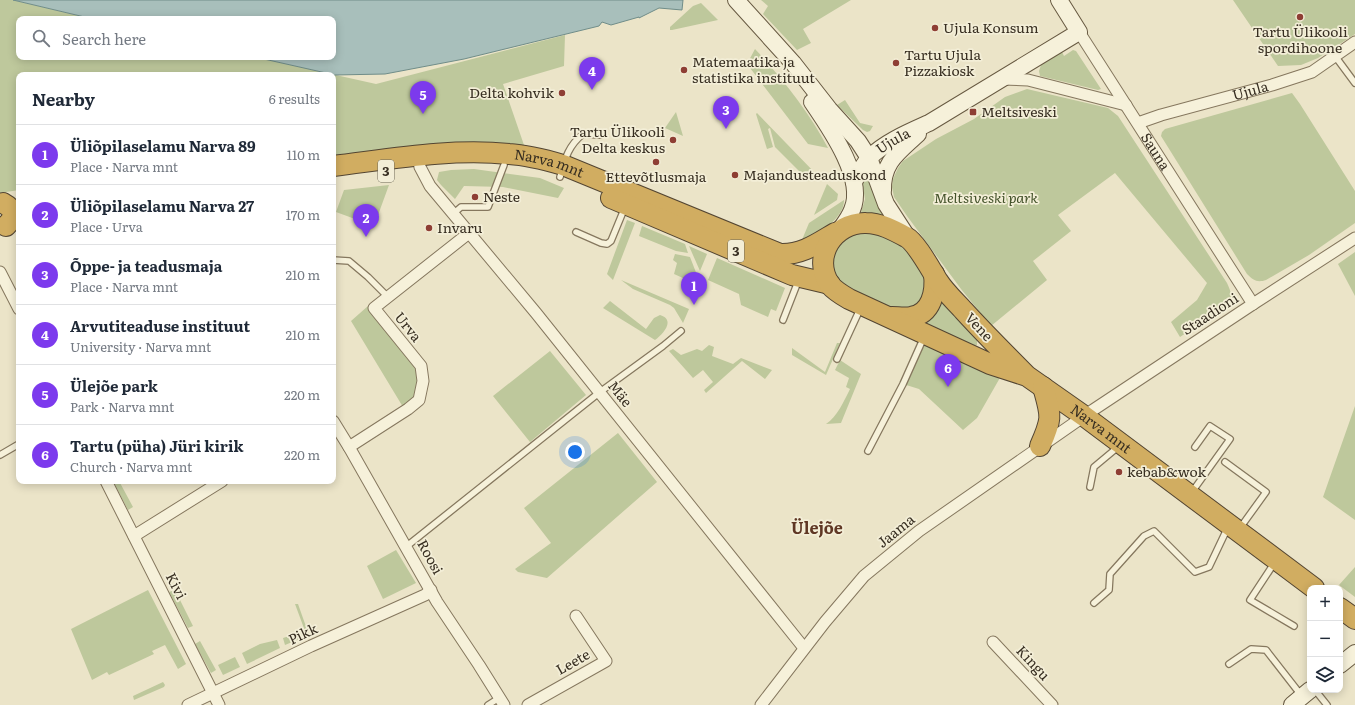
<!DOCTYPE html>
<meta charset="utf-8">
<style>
:root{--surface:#fff;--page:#f6f6f7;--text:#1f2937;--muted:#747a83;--line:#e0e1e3;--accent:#7c3aed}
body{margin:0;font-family:Literata,serif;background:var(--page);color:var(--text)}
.controls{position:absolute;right:12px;bottom:12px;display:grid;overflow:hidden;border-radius:8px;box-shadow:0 2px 10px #0003}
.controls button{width:36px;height:36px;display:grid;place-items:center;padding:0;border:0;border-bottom:1px solid var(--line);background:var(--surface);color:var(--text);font:20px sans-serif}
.you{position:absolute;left:575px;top:452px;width:14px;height:14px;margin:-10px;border:3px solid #fff;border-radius:50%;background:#1a73e8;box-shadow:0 0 0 6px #1a73e833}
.badge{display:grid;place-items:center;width:26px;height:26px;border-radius:50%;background:var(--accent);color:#fff;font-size:13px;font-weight:700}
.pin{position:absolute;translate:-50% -33px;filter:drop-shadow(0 1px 2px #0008)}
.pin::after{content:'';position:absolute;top:21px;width:14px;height:12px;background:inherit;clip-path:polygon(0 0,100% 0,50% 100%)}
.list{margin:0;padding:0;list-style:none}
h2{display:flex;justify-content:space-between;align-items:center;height:52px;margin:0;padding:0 16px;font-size:17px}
h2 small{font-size:13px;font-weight:400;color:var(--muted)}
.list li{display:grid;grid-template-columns:26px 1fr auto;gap:12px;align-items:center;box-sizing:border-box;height:60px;padding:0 16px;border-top:1px solid var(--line)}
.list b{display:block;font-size:15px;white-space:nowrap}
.list p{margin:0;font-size:13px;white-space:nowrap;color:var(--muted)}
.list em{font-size:13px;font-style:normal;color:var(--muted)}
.icon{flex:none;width:22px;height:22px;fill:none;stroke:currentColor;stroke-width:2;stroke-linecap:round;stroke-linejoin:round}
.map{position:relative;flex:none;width:1355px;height:705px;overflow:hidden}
.search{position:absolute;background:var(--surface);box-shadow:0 2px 10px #0003;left:16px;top:16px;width:320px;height:44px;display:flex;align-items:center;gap:10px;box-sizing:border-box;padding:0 14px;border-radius:8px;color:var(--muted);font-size:15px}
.panel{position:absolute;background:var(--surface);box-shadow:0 2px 10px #0003;left:16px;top:72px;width:320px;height:412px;border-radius:8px}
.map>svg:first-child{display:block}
</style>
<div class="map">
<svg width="1355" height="705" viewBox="0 0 1355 705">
<rect width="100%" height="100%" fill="#ebe4c8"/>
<path fill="#bec89c" d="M 0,0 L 13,0 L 93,19 L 19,19 L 19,57 L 255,57 L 376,84 L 565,35 L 564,66 L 503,84 L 525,148 L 333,158 L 333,75 L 19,75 L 19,190 L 0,193 Z
M 761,0 L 851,0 L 803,29 L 811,43 L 797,50 L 763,14 L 768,6 Z
M 1233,0 L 1355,0 L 1355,34 L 1318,58 L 1301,65 L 1278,66 Z
M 701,3 L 718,20 L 672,30 L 670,30 L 670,27 L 693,6 Z
M 755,49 C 782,78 810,113 828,148 L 808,144 L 747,64 Z
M 1073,50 L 1076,51 L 1101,89 L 1098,90 L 1040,76 L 1039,71 L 1041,65 L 1062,52 L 1064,56 Z
M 1027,89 L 1108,108 L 1118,116 L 1227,283 C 1231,292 1234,298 1226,306 L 1180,337 L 1171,322 L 1197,300 L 1207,283 L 1115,173 L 1058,215 L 1071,231 L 1033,261 L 1047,280 L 991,326 L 961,289 L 907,216 L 894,197 L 892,187 L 893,179 L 898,168 L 903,161 L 936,139 L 974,119 L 1005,97 Z
M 1292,93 L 1300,104 L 1355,191 L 1355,223 L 1309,255 L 1266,280 C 1257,283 1253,280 1247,274 L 1161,136 L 1162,132 L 1165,129 Z
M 845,100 L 860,123 L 873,126 L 870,131 L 867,132 L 863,130 L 837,105 Z
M 676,112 L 683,136 L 665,128 Z
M 757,113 L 816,174 L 809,181 L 775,147 L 770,128 L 768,129 L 773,147 L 767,149 L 756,114 Z
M 474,169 L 540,178 L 564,188 L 558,198 L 503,187 L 464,186 L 455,199 L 441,185 L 437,180 L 439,172 L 451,170 Z
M 866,172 L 894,224 L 860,216 L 865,199 L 862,181 Z
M 827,184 L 838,194 L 837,200 L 814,215 Z
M 389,185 L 374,226 L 336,212 L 344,190 Z
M 844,200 C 845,219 813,238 799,247 L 809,223 Z
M 627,220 L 635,223 L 613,280 L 607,274 Z
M 642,226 L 685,244 L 688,253 L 676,251 L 639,236 Z
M 851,231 L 883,232 L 901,245 L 929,279 L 920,306 L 898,311 L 842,286 L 832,268 L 836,249 Z
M 689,246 L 707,254 L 700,271 Z
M 1355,252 L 1355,296 L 1338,264 Z
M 675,254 L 690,257 L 697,275 L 694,283 L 674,274 L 677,263 L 673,260 Z
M 717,258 L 785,288 L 776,311 L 771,309 L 768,317 L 741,305 L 739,294 L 708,280 Z
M 621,280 L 689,309 L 683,323 L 674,308 L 670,305 L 633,289 Z
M 940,298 L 977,340 L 977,345 L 975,346 L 922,322 Z
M 610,301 L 646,329 L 654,318 L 660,315 C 676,320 663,334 655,340 L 603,308 Z
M 368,306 L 426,377 L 406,412 L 351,321 Z
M 923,341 L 1001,376 L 977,418 L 963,430 L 919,389 L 903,384 Z
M 837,343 L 840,343 L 826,375 L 792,355 L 792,348 L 825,372 Z
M 709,345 L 714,347 L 712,356 L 733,364 L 741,358 L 772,370 L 765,379 L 742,361 L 706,393 L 704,390 L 713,382 L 703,370 L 693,378 L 669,351 L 673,349 L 681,355 L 697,349 L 702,351 Z
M 550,351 L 586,395 L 530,442 L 493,396 Z
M 840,360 L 861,374 L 841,423 L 826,424 C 837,417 844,401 850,389 L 846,387 L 849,378 L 835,370 Z
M 1355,406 L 1355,520 L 1323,497 Z
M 618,433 L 657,482 L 547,578 L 518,572 L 515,569 L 551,543 L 524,508 Z
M 113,481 L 119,481 L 133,507 L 128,510 Z
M 396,550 L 416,583 L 383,599 L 367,566 Z
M 1355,567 L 1355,597 L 1339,585 Z
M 148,590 L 186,664 L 178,669 L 165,645 L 152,651 L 154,654 L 109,675 L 107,672 L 92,680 L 71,629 Z
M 175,590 L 193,626 L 188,628 L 169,592 Z
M 295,604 L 298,604 L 309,635 L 285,645 L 283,638 L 305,631 Z
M 277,640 L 280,648 L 247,664 L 242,653 L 260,644 Z
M 200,641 L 216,670 L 211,673 L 195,644 Z
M 235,657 L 240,667 L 223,675 L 218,665 Z
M 163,682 L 165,685 L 164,687 L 134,700 L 133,696 Z"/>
<path fill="#a8bfbb" stroke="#708d89" d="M 13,0 L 683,0 L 682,10 L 659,8 L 639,18 L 639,17 L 611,25 L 602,22 L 599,26 L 464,59 L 385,74 L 335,75 L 255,57 L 333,57 L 333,19 L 93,19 Z"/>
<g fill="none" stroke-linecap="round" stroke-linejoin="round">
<defs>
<path id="lane" d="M 1335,56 L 1355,83
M 560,177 C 565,159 568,146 583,134 L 600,135
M 453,214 L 461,207 L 488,207 L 504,165
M 576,232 L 601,243 L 607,244 L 611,241 L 625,207
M 333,260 L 349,261 L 368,277 L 388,297
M 783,320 L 799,279
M 837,359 L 861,307
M 868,451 L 903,384 L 924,337
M 0,455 L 19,444
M 1225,462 L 1266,492 L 1240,528
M 1090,487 L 1094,467 L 1118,447
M 1192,492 L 1230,439 L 1210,426 L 1195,447
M 407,546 L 600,392 L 663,346 L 681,331
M 1275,562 L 1250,600 L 1294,626
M 1094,603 L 1109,590 L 1110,574 L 1144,536 L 1154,531 L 1195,572 L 1209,567 L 1228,527
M 1229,664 L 1251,649 L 1266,650 L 1301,695
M 1315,690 L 1327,705
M 488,705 L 499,698"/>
<g id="street">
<path id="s1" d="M 1079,32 L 1253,304"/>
<path d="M 1002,79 L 1028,80 L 1126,105"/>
<path id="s2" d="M 1138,123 L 1161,115 L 1272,85 L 1312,72 L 1355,42"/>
<path d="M 418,156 L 420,167 L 430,186 L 536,313 L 804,648"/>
<path d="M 0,272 L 19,309"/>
<path d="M 333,421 L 349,447 L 437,602 L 479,665 L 504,705"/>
<path d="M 349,447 L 408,409 L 419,400 L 423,381 L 421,366 L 374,308 L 469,233"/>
<path d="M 106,481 L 219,705"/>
<path d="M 134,536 L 222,481"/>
<path d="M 993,642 L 1052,705"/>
<path d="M 188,705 L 311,646 L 425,595 L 431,590"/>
<path d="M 528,705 L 606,661 L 576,616"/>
<path d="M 761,705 L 825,622 L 864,576 L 919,531 L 1093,410 L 1253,304 L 1355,238"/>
</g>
<g id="secondary">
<path d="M 736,0 L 793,63 L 829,109 L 858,141 L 869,158 L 886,204 L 908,238"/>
<path d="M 812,102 C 829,127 866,179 852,210 C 849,218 844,224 839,231"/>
<path id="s3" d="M 854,182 C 858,174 863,165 869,158 C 885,142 909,132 929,123 L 1079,32 L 1059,0"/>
<path d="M 883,191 C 882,162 899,152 918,134"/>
<path d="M 1340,665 L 1355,653"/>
<path d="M 1292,705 L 1310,690"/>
</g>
<g id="highway">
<path id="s4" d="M 333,166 C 391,159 451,148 509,154 C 528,155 546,160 563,165 L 780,254 C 802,255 818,243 835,233"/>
<path d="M 611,198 L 792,275 L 830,284"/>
<path d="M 3,203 C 16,210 16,216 6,226"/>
<path d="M 892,317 C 898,317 905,318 911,317 C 932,314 936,291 934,274"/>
<path id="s5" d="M 1027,376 C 1006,355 984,333 964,311 C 955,301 945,292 938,281 C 931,270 916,242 906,237 C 893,230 880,223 866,223 C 834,222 811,257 830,285 C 835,291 842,295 849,299 L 990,364 L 1027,376 L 1084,416 L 1314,588"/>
<path d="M 1040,446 C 1053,417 1051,416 1043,387"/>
<path d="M 1340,608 L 1355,619"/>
</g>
</defs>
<use href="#lane" stroke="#85775e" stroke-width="8"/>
<use href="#street" stroke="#85775e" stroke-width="13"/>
<use href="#secondary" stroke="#675941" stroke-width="18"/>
<use href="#highway" stroke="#534532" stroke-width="22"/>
<use href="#lane" stroke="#f6f1da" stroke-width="5.5"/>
<use href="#street" stroke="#f6f1da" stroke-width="11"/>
<use href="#secondary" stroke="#f6f1da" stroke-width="16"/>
<use href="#highway" stroke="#d1ad61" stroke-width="20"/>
</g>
<g fill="#8e3e34" stroke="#f3eed7" stroke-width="1.5">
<circle cx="1300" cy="17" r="4"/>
<circle cx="935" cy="28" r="4"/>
<circle cx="896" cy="63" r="4"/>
<circle cx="684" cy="70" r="4"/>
<circle cx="562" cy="93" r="4"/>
<rect x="969" y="108" width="8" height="8" rx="2"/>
<circle cx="673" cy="140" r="4"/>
<circle cx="656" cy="162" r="4"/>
<circle cx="735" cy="175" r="4"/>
<circle cx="475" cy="197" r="4"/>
<circle cx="429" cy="228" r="4"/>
<circle cx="1119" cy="472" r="4"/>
</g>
<g text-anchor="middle" stroke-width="3.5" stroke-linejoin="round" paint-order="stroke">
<g fill="#f3eed7" stroke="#6f6858" stroke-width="1">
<rect x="378" y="160" width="16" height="22" rx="3"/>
<rect x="728" y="240" width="16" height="22" rx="3"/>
</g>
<g font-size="13" font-weight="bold" fill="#372e21">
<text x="386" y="176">3</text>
<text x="736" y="256">3</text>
</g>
<g font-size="14" fill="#372e21" stroke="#f3eed7" text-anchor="start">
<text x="943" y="33">Ujula Konsum</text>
<text x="1300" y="37" text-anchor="middle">Tartu Ülikooli<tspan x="1300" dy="16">spordihoone</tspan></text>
<text x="904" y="60">Tartu Ujula<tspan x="904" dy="16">Pizzakiosk</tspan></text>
<text x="692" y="67">Matemaatika ja<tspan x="692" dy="16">statistika instituut</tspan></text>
<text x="554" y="98" text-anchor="end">Delta kohvik</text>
<text x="981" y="117">Meltsiveski</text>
<text x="665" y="137" text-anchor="end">Tartu Ülikooli<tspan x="665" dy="16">Delta keskus</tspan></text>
<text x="743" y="180">Majandusteaduskond</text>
<text x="656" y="182" text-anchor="middle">Ettevõtlusmaja</text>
<text x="483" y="202">Neste</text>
<text x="437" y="233">Invaru</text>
<text x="1127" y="477">kebab&amp;wok</text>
</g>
<g font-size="14" fill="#372e21" stroke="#f3eed7">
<text dy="5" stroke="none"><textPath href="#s2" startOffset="117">Ujula</textPath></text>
<text dy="5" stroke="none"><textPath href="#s3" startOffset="58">Ujula</textPath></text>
<text dy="5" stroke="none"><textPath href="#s1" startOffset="142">Sauna</textPath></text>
<text dy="5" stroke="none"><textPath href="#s4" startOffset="218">Narva mnt</textPath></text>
<text transform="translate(1210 314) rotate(-33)" y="5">Staadioni</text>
<text transform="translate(408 327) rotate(51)" y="5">Urva</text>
<text transform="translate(979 327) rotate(47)" y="5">Vene</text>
<text transform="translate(620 394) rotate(51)" y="5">Mäe</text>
<text dy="5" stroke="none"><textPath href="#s5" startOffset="625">Narva mnt</textPath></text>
<text transform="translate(896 531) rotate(-39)" y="5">Jaama</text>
<text transform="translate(430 557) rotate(61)" y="5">Roosi</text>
<text transform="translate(176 586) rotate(63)" y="5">Kivi</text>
<text transform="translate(303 634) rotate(-25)" y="5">Pikk</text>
<text transform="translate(573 662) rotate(-30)" y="5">Leete</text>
<text transform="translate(1033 663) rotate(47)" y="5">Kingu</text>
</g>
<g font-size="14" font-style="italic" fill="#425129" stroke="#f3eed7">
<text x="986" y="203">Meltsiveski park</text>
</g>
<g font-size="16" font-weight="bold" fill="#5f3724" stroke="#f3eed7">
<text x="817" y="534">Ülejõe</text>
</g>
</g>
</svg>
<div class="controls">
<button>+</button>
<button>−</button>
<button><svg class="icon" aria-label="layers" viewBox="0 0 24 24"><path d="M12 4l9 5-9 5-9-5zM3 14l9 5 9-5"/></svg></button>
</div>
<div class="you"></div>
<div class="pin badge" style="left:694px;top:305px">1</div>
<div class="pin badge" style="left:366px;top:237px">2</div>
<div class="pin badge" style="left:726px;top:129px">3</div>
<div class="pin badge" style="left:592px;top:90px">4</div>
<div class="pin badge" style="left:423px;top:114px">5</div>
<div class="pin badge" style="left:948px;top:387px">6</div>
<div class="search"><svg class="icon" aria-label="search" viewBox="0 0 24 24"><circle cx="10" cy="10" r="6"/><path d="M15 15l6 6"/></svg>Search here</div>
<section class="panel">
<h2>Nearby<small>6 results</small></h2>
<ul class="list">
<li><span class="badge">1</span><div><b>Üliõpilaselamu Narva 89</b><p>Place · Narva mnt</p></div><em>110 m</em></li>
<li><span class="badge">2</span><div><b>Üliõpilaselamu Narva 27</b><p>Place · Urva</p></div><em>170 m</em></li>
<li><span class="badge">3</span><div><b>Õppe- ja teadusmaja</b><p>Place · Narva mnt</p></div><em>210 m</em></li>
<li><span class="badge">4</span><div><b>Arvutiteaduse instituut</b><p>University · Narva mnt</p></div><em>210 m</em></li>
<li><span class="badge">5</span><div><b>Ülejõe park</b><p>Park · Narva mnt</p></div><em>220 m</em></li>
<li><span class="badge">6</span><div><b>Tartu (püha) Jüri kirik</b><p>Church · Narva mnt</p></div><em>220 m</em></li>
</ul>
</section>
</div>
